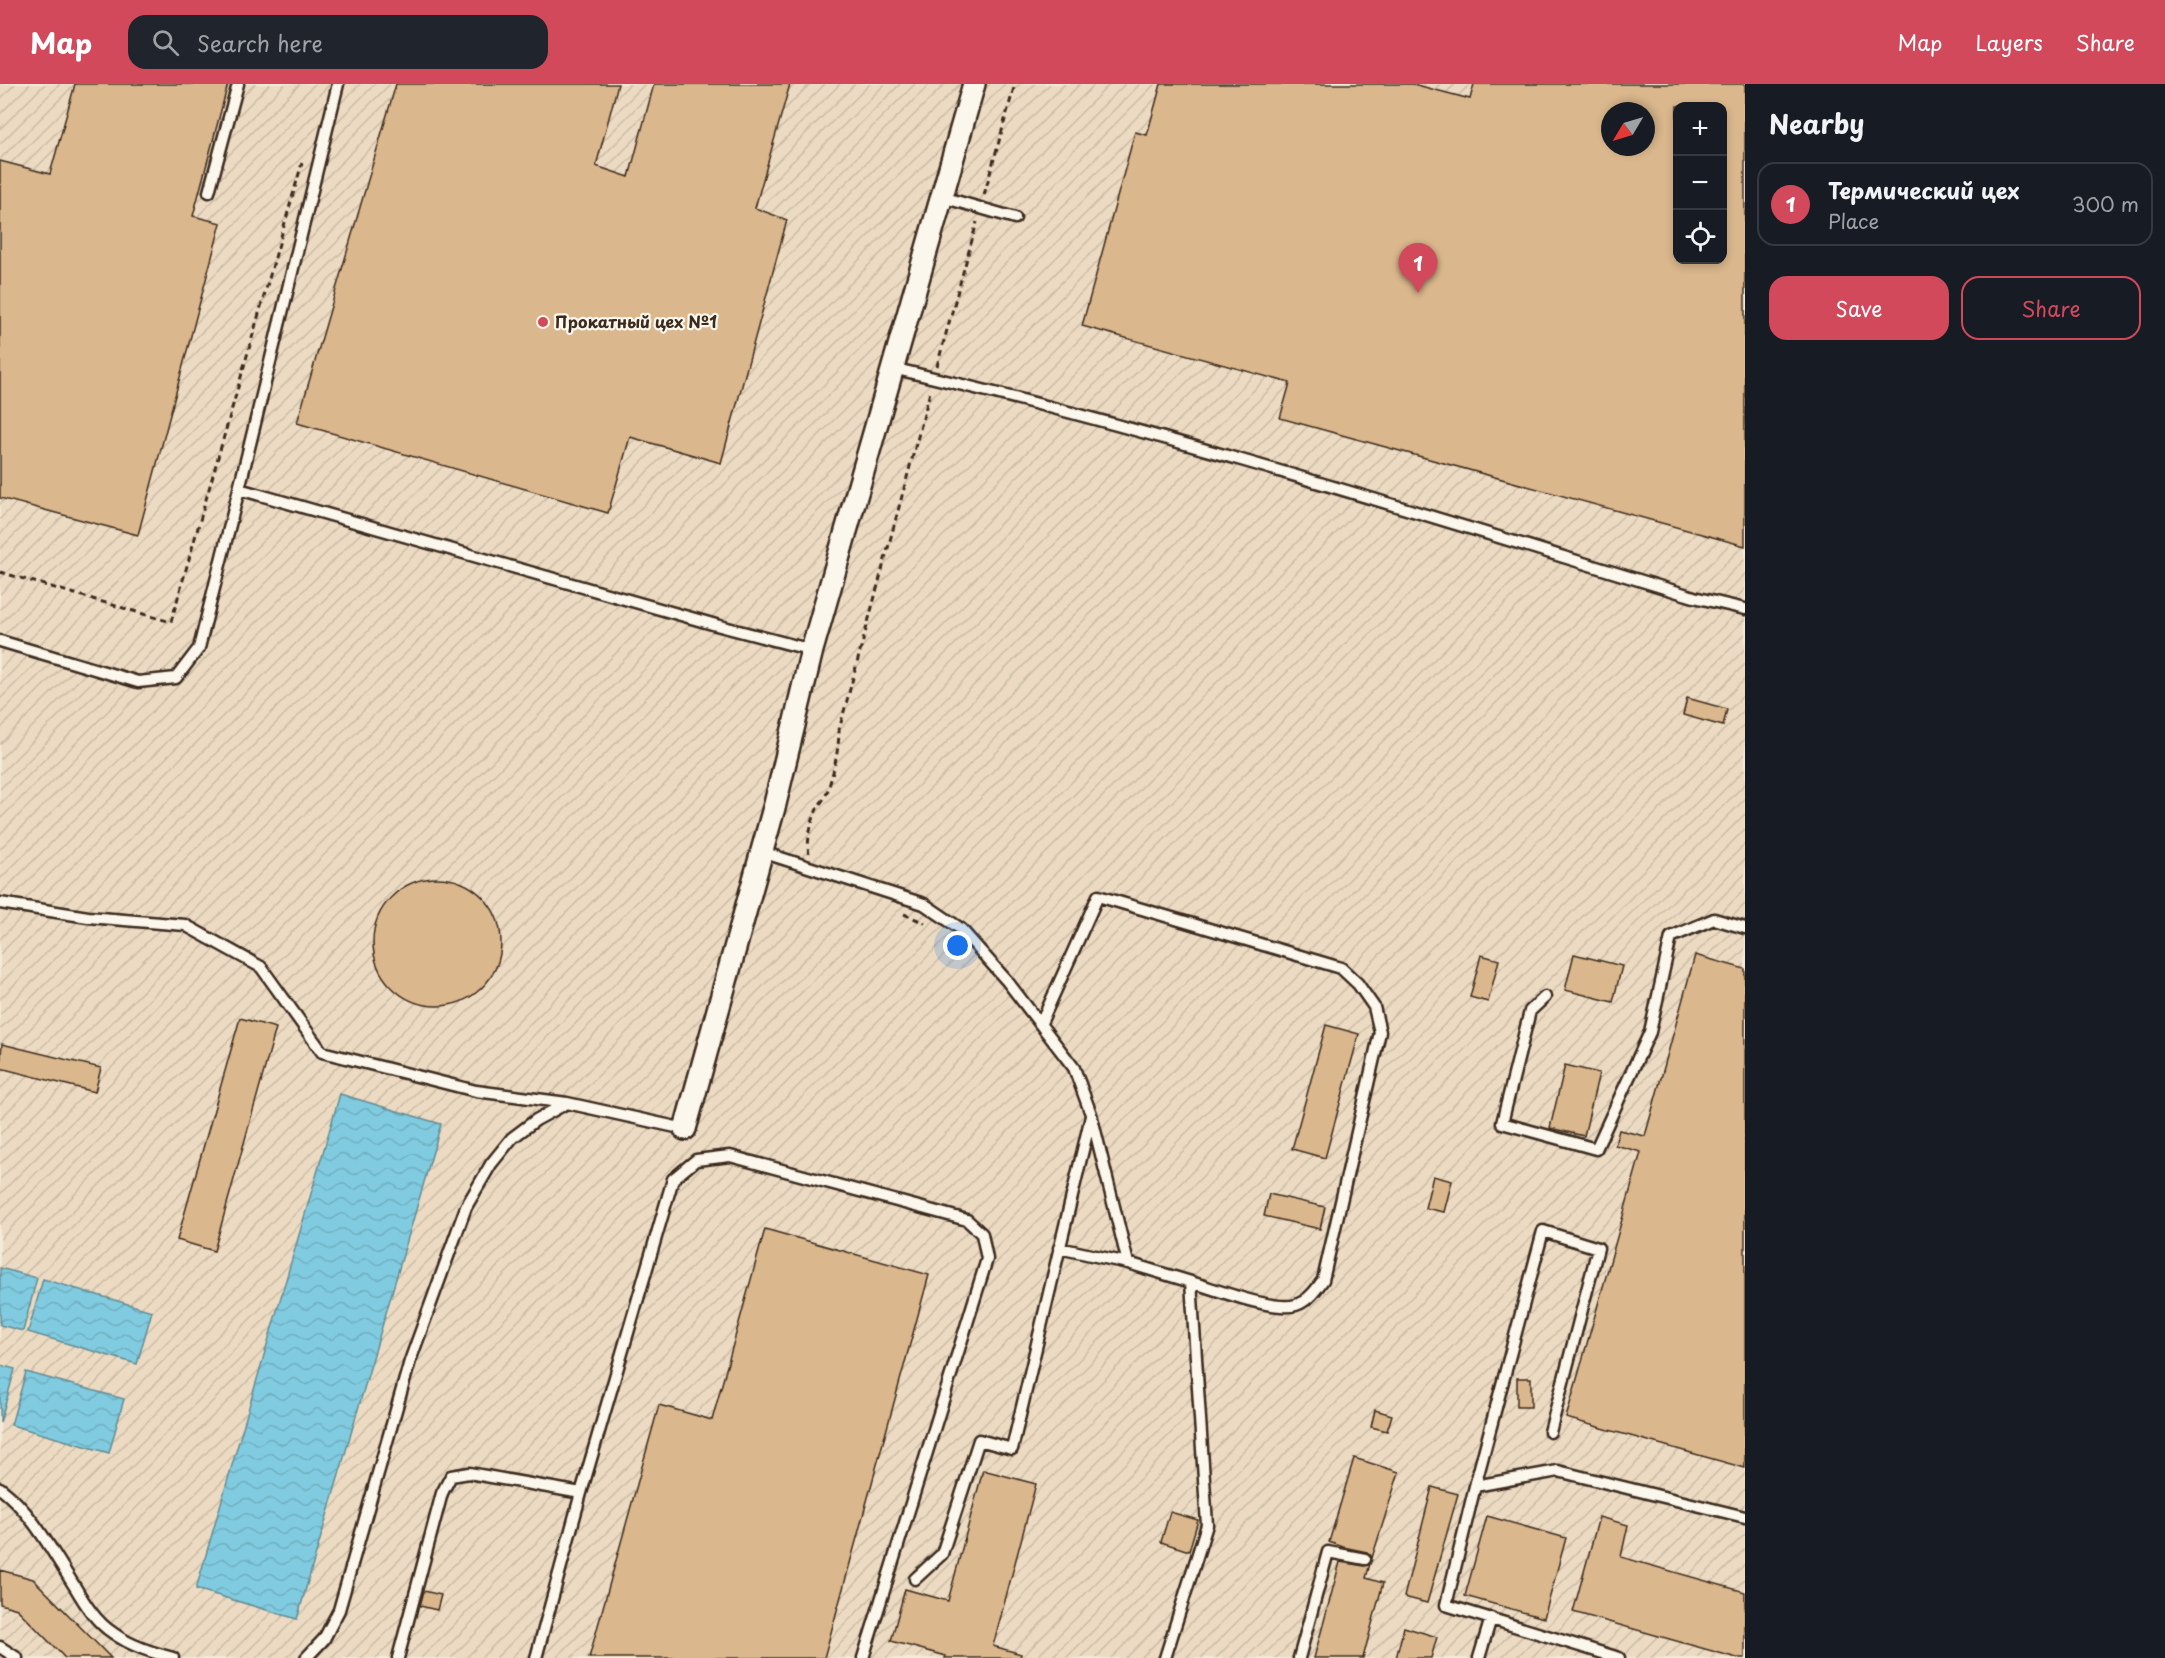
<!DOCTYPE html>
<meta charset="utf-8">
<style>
:root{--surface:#171b24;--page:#20242c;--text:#f1f3f6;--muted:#9ea1a6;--line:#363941;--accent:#d1495b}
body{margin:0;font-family:"Playpen Sans",sans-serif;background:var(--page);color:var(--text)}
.controls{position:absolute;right:18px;top:18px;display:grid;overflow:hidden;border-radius:12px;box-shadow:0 3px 9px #0003}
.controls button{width:54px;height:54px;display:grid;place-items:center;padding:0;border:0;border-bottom:2px solid var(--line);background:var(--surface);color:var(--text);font:30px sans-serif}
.compass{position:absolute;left:1601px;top:18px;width:54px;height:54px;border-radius:50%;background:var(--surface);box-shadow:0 3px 9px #0003;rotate:232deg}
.you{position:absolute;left:958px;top:862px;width:21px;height:21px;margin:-15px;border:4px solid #fff;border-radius:50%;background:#1a73e8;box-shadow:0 0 0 9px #1a73e833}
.badge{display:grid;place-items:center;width:39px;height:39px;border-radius:50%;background:var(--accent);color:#fff;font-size:20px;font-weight:700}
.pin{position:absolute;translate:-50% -50px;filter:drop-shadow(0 2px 3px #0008)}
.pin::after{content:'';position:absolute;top:32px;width:21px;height:18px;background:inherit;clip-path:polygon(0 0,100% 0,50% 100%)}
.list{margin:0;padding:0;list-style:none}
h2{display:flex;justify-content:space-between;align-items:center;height:78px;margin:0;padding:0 24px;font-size:26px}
h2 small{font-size:20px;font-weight:400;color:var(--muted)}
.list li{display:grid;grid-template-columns:39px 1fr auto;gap:18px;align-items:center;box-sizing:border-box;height:84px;margin:0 12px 12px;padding:0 12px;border:2px solid var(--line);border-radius:18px}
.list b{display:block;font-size:22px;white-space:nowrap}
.list p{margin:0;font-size:20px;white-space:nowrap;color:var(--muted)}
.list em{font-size:20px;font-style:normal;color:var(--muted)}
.actions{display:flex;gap:12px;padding:18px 24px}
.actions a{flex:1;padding:14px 0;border:2px solid var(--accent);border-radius:18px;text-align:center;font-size:21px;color:var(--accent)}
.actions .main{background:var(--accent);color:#fff}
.icon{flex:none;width:33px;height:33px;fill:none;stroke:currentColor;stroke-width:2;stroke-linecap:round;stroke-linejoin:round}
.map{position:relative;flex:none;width:1745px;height:1574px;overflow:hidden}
header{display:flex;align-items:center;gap:36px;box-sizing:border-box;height:84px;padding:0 30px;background:var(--accent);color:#fff}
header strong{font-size:28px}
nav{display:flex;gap:33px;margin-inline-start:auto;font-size:21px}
.search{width:420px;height:54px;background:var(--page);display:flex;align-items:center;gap:15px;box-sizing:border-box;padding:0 21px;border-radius:18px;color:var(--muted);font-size:22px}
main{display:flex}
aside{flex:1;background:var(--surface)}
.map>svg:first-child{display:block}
</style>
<header>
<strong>Map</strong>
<div class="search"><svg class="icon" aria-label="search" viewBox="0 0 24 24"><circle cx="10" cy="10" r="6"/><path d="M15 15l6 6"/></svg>Search here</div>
<nav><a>Map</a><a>Layers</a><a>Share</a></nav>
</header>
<main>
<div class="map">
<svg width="1745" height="1574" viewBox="0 0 1745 1574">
<defs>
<pattern id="industrial-furrows" width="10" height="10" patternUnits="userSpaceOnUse" patternTransform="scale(1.5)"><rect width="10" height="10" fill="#ecdbc2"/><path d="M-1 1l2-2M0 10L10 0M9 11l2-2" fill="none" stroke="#cbbca6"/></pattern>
<pattern id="water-waves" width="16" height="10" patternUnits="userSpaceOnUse" patternTransform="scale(1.5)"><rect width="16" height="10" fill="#80cbe0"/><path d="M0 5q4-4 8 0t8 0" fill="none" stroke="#70aec0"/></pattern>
</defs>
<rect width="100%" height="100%" fill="#f4ead9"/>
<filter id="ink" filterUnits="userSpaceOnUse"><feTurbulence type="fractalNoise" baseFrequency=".0167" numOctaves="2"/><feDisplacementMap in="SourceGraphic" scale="12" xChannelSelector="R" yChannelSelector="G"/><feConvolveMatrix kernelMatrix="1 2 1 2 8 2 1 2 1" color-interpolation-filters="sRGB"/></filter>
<g filter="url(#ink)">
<path fill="url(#industrial-furrows)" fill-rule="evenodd" d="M 0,0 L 1745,0 L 1745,1574 L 0,1574 ZM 1678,22 L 1722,22 L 1722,176 L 1678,176 ZM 1610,27 L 1646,27 L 1646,63 L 1610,63 Z"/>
<path fill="url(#water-waves)" stroke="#648b92" stroke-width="1.5" d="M 340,1010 L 441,1040 L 297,1535 L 196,1505 Z
M 0,1184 L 37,1194 L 23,1247 L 0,1241 Z
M 43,1195 L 152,1227 L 137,1280 L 28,1248 Z
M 0,1281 L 15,1285 L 0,1339 Z
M 26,1288 L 124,1315 L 109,1369 L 11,1341 Z"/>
<path fill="#dab78c" stroke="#3b2a1e" stroke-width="1.5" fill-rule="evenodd" d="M 75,0 L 228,0 L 193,132 L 221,139 L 138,451 L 0,414 L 0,77 L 50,90 Z
M 396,0 L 618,0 L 596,82 L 629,93 L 654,0 L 790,0 L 755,124 L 787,136 L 721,379 L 630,353 L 608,429 L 297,339 Z
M 1161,0 L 1413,0 L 1470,15 L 1474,0 L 1745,0 L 1745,462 L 1280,334 L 1290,299 L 1082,242 L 1135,48 L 1147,51 ZM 1677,22 L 1722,22 L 1722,176 L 1677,176 ZM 1610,27 L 1646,27 L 1646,63 L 1610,63 Z
M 1687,614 L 1727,625 L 1723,642 L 1683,631 Z
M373 858a64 64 0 1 1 128 0a64 64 0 1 1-128 0Z
M 1574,870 L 1622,882 L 1613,918 L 1565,906 Z
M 1481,871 L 1499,876 L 1488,918 L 1470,913 Z
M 1695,871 L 1745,885 L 1745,1384 L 1566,1334 L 1641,1068 L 1615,1061 L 1619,1046 L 1645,1052 Z
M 240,934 L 276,944 L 214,1167 L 177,1156 Z
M 1326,941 L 1359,950 L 1325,1074 L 1292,1065 Z
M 2,960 L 101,984 L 95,1008 L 0,984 Z
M 1565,981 L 1599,989 L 1584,1052 L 1550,1044 Z
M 1433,1092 L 1452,1097 L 1444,1128 L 1425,1124 Z
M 1269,1110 L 1325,1123 L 1320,1145 L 1264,1132 Z
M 765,1145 L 929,1191 L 824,1574 L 589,1574 L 659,1321 L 712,1336 Z
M 1517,1294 L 1531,1294 L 1531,1323 L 1517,1323 Z
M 1375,1326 L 1392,1331 L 1387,1347 L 1371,1343 Z
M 1354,1374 L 1399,1388 L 1372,1474 L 1367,1468 L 1343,1463 L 1329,1458 Z
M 983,1386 L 1036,1400 L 993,1562 L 1021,1570 L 1020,1574 L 945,1574 L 946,1572 L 891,1557 L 905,1505 L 948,1517 Z
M 1432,1403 L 1458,1410 L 1427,1519 L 1404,1513 Z
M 1170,1428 L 1198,1436 L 1189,1467 L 1161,1458 Z
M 1487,1432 L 1566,1454 L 1544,1534 L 1465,1512 Z
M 1599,1433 L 1628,1441 L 1621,1473 L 1745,1508 L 1745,1574 L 1737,1574 L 1573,1528 Z
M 1340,1478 L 1364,1482 L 1370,1480 L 1366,1494 L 1383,1499 L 1363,1574 L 1314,1574 Z
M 0,1486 L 33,1495 L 111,1574 L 65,1574 L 17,1525 L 0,1520 Z
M 424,1507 L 441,1511 L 437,1526 L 420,1522 Z
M 1404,1543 L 1437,1553 L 1431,1574 L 1396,1574 Z"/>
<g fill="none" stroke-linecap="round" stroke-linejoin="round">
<defs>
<path id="lane" d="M 209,108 L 238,0
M 942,113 L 1015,134
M 892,284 C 1163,347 1429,432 1694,513 L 1745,525
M 239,405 L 338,0
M 0,557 L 138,598 L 176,594 L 199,564 L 239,405 L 716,541 L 812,566
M 762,768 L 924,820 L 961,845 L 1007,897 L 1074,984 L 1091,1030 L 1128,1179 L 1191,1198 L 1207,1441 L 1165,1574
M 0,819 L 88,833 L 185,841 L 261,883 L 322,968 L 476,1007 L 567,1019
M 1545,913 L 1530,927 L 1502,1039 L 1596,1065 L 1650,948 L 1671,853 L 1714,835 L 1745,844
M 1041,939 L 1098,812 L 1341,884 L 1358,900 L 1374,923 L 1380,948 L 1323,1196 C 1316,1206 1308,1217 1296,1221 C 1274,1228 1215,1205 1191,1198
M 1059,1164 L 1128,1179
M 1475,1402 L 1543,1147 L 1598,1164 L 1550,1348
M 0,1404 C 33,1429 53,1469 75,1503 C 85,1520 96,1538 113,1549 C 131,1562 151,1568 173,1574
M 915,1495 L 942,1470 L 979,1356 L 1012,1365 L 1091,1032
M 0,1563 L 17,1574
M 306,1574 L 324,1555 L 339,1526 L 410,1277 L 466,1123 L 491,1080 L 512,1054 L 536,1036 L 567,1019 L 685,1045
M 398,1574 L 442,1409 L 451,1392 L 469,1389 L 581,1409
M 536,1574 L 581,1409 L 673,1095 L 696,1076 L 730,1072 L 967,1136 L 982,1150 L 987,1175 L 863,1574
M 1299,1574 L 1328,1468 L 1365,1475
M 1479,1574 L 1491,1534
M 1619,1574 L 1446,1521 L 1475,1402 L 1558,1387 L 1745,1433"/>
<path id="street" d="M 685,1045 L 775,720 L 812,566 L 974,0"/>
</defs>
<use href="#lane" stroke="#3b2a1e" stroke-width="15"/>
<use href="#street" stroke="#3b2a1e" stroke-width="26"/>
<path stroke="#3b2a1e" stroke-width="3" stroke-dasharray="6 4.5" stroke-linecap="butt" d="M 984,111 L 1015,0
M 937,282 L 977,138
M 0,488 L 171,538 L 302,79
M 809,770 C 806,758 812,735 818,723 C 820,719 824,716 826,711 C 833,692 839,666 839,646 L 930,308
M 904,830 L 925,839"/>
<use href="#lane" stroke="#fbf7ec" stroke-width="10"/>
<use href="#street" stroke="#fbf7ec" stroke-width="21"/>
</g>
</g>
<circle fill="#d1495b" stroke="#fbf7ec" stroke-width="2" cx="543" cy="238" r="6"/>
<g text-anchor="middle" stroke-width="4.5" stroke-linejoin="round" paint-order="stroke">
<g font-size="16" font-weight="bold" fill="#3b2a1e" stroke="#fbf7ec" text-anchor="start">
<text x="555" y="244">Прокатный цех №1</text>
</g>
</g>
</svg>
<div class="controls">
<button>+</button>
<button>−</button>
<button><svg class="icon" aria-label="locate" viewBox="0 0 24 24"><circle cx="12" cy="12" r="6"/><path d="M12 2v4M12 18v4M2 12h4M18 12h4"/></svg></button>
</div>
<svg class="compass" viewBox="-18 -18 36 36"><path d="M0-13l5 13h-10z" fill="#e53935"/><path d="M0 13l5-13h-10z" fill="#9ea1a6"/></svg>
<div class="you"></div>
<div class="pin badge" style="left:1418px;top:209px">1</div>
</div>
<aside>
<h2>Nearby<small></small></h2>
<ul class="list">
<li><span class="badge">1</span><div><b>Термический цех</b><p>Place</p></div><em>300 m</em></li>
</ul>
<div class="actions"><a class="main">Save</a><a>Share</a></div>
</aside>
</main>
